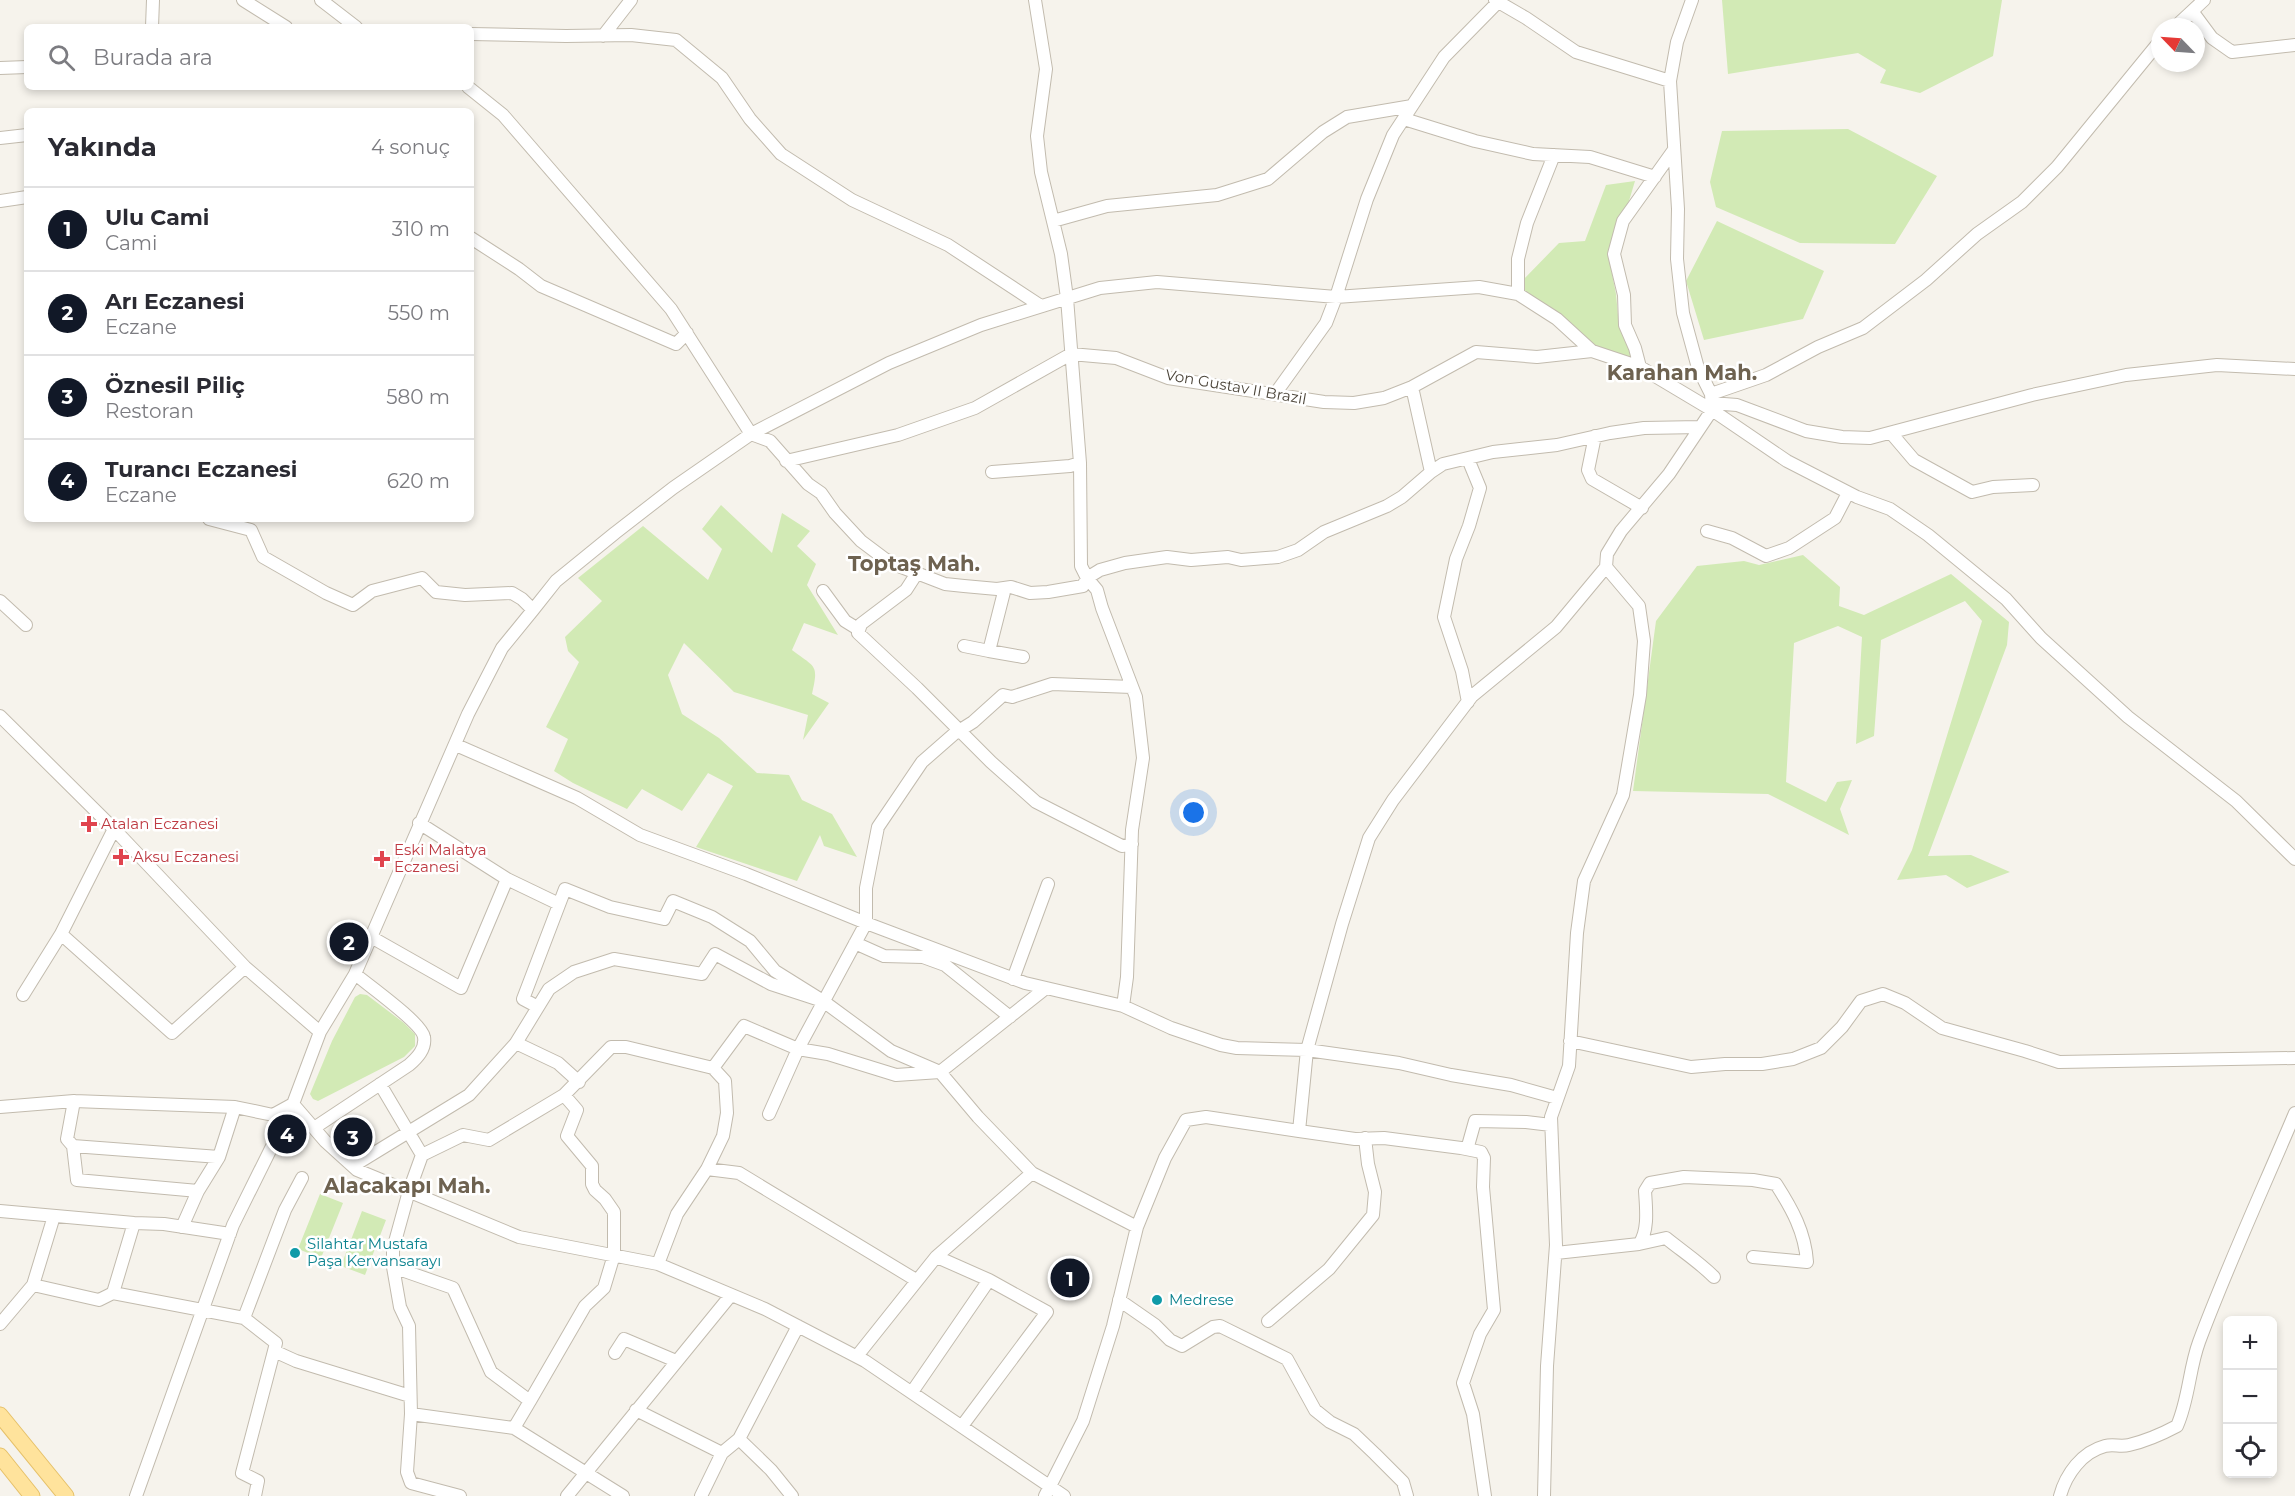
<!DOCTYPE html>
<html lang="tr">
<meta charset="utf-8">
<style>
:root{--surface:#fff;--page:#f2f2f3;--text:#2b2b33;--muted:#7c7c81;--line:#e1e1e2;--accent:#111827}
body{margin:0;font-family:Montserrat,sans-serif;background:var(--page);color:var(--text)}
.controls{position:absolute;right:18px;bottom:18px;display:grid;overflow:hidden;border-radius:9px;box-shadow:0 3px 9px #0003}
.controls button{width:54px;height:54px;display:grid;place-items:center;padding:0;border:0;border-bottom:2px solid var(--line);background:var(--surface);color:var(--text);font:30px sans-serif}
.compass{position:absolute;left:2151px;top:18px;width:54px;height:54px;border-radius:50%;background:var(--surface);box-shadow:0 3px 9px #0003;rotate:295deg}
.you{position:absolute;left:1194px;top:813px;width:21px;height:21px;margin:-15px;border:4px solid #fff;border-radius:50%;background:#1a73e8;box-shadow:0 0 0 9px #1a73e833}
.badge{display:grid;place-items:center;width:39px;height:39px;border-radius:50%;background:var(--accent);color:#fff;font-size:20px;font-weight:700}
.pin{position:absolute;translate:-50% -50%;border:3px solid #fff;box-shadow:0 2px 6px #0006}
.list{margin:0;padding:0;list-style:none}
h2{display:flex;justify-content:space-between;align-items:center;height:78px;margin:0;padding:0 24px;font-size:26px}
h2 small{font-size:20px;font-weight:400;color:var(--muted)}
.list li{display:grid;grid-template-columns:39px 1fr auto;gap:18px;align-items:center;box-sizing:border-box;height:84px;padding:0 24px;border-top:2px solid var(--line)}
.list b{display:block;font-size:22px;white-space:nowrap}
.list p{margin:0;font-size:20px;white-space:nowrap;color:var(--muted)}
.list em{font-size:20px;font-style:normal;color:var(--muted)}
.icon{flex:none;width:33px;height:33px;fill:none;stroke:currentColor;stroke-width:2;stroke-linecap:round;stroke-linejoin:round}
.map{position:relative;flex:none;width:2295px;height:1496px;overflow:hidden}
.search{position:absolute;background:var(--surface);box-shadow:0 3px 9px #0003;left:24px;top:24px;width:450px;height:66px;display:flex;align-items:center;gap:15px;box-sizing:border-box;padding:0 21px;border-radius:9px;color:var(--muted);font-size:22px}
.panel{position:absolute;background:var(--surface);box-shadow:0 3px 9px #0003;left:24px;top:108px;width:450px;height:414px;border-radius:9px}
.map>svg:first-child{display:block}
</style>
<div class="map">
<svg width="2295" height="1496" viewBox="0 0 2295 1496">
<rect width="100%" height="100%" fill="#f6f3ec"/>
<path fill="#d2eab5" d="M 1722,0 L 2002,0 L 1993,56 L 1920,93 L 1880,83 L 1886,70 L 1858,53 L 1728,74 Z
M 1848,129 L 1937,176 L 1895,244 L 1800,243 L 1716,207 L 1710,182 L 1722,131 Z
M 1635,181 L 1623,221 L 1608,253 L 1616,294 L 1619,326 L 1639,361 L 1592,351 L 1518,294 L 1524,279 L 1559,243 L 1585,241 L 1606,185 Z
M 1717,221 L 1824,271 L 1803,319 L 1704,340 L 1686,281 Z
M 721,505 L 772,553 L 782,513 L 810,531 L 797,546 L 816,564 L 807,585 L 838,635 L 804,623 L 792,650 C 815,668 819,663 812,694 L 829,703 L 803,740 L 808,715 L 734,692 L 684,643 L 668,675 L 682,714 L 719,738 L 757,773 L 789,775 L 802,800 L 832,814 L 857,857 L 824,846 L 820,835 L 797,881 L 696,847 L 733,786 L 708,773 L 682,811 L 642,789 L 627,809 L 573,783 L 554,771 L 568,739 L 546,727 L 579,662 L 568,651 L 565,637 L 602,601 L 578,578 L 643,526 L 708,580 L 722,549 L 702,529 Z
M 1803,555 L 1840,587 L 1839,606 L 1864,615 L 1951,574 L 2009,622 L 2007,645 L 1928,856 L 1971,855 L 2010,872 L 1967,888 L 1946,875 L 1897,880 L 1912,850 L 1982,621 L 1965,601 L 1881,640 L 1874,736 L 1856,744 L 1862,637 L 1838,626 L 1794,643 L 1786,782 L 1826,802 L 1837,782 L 1852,780 L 1840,809 L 1849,835 L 1768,794 L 1633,791 L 1656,621 L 1697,566 L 1744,561 L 1759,565 Z
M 360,994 L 367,995 L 404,1023 L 415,1034 L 415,1046 L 404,1057 L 318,1101 L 313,1099 L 310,1094 L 332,1041 L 355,997 Z
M 320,1194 L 343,1203 L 321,1258 L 298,1249 Z
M 362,1211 L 386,1220 L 365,1275 L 341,1266 Z"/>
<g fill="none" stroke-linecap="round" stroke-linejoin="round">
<defs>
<path id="minor" d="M 243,0 L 286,27
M 321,0 L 356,27
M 1035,0 L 1046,69 L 1037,136 L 1041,172 L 1061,254 L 1067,298 L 1080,463 L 1081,566 L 1087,578 L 1097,590 L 1102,608 L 1136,697 L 1143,758 L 1132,830 L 1127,977 L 1123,1006
M 1495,0 L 1526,18 L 1576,52 L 1670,81
M 2192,11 L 2212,38 L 2232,52 L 2295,45
M 152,27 L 153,0
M 2175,27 L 2204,0
M 471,34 L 566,36 L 631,35 L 676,40 L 722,78 L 750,119 L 781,154 L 852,200 L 948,245 L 1041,306
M 603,36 L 631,0
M 0,68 L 27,67
M 468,87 L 503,115 L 671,309 L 751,434 L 770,441 L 808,484 L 821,493 L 835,513 L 861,541 L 885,559 L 901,567 L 945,584 L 964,586 L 997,589 L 1011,587 L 1030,593 L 1048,592 L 1083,586 L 1087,578 L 1100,570 L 1125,563 L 1167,557 L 1191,560 L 1228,557 L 1241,560 L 1278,557 L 1298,550 L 1324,532 L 1387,506 L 1402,497 L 1431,472 L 1443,464 L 1493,452 L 1557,445 L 1610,433 L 1644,428 L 1700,427
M 1404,119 L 1475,141 L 1533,154 L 1590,157 L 1655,177
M 0,138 L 27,135
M 0,201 L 27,197
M 1053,221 L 1107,206 L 1217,195 L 1268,179 L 1323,132 L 1347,117 L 1412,106
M 471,238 L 519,269 L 541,286 L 676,344 L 687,333
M 1518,294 L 1518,259 L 1527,223 L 1554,155
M 1640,367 L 1635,348 L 1625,325 L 1624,295 L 1614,254 L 1623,221 L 1673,151
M 1412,387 L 1431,472
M 1275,394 L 1326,323 L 1336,297 L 1367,199 L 1393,135 L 1444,57 L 1500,0
M 1711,394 L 1766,375 L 1818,347 L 1863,328 L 1926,280 L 1977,234 L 2022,202 L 2057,167 L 2160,41
M 1711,403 L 1737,405 L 1806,431 L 1842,437 L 1870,438 L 2032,395 L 2126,375 L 2217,365 L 2295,369
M 1891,433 L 1914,460 L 1972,492 L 1993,487 L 2033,485
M 1595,436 L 1588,470 L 1592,479 L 1642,508
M 786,461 L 898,435 L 975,408 L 1071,354 L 1116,358 L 1168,378 L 1324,402 L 1354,403 L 1384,398 L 1412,387 L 1476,352 L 1537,357 L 1592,351
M 992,472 L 1070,466 L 1080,463
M 209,519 L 251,530 L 263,557 L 326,593 L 353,605 L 372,591 L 422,578 L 436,592 L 465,595 L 512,593 L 522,599 L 533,610
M 1707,531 L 1732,538 L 1766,556 L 1789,548 L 1835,518 L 1848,493
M 917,573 L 906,590 L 861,624 L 858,633 L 917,688 L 991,762 L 1036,802 L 1122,846 L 1132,844
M 823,591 L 845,621 L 858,629
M 0,601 L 26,625
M 964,646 L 989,651 L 1005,588
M 989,651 L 1023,657
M 1468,702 L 1462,671 L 1444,617 L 1456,559 L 1469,526 L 1480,488 L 1468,459
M 0,716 L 114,829 L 245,967 L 320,1032
M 456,745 L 577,798 L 640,835 L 746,874 L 866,923 L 1025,983 L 1123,1006 L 1171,1028 L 1221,1045 L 1237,1048 L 1307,1050 L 1399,1063 L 1451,1075 L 1511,1085 L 1557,1098
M 114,829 L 61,934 L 172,1033 L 245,967
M 507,879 L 559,904
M 371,937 L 461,988 L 507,879 L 419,823
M 855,943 L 884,956 L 923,957 L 945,965 L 1010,1017
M 1013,979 L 1048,884
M 23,995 L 61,934
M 823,1001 L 891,1051 L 940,1072 L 1046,988
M 538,1007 L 523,999 L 565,889 L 610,907 L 664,919 L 673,901 L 712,917 L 750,941 L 775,971 L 823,1001 L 771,984 L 715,954 L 702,974 L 614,959 L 574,972 L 549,989 L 516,1043 L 558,1063 L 579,1082
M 1570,1041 L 1691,1067 L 1725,1064 L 1762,1064 L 1793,1059 L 1821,1048 L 1842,1027 L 1861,1001 L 1883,994 L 1905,1003 L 1942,1028 L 2025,1051 L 2059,1062 L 2295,1058
M 713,1068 L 744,1026 L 798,1049 L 769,1114
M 380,1084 L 422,1155 L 409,1191 L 393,1249 L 393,1267 L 400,1307 L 409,1326 L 411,1414 L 407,1472 L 411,1483 L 460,1496
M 0,1107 L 74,1101 L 235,1107 L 273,1115 L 293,1104 L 325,1141 L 357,1170 L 519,1237 L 658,1264 L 765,1309 L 865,1361 L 1064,1496
M 1551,1125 L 1526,1122 L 1475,1121 L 1468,1146 L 1461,1148 L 1384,1138 L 1355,1139 L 1299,1131 L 1307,1050 L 1342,924 L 1369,838 L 1393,800 L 1472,696 L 1556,627 L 1606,567
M 314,1128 L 409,1065 C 417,1058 426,1049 424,1037 C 422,1023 368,985 355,974
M 73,1146 L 67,1139 L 74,1101
M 1461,1148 L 1481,1152 L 1484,1158 L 1483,1187 L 1494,1310 L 1480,1334 L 1463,1383 L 1473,1414 L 1485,1496
M 422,1155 L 463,1135 L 489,1140 L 564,1095 L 611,1047 L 626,1047 L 713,1068 L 725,1081 L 727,1113 L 723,1136 L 707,1169
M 353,1166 L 469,1095 L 516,1043
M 198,1191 L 219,1157
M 0,1211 L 134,1223 L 164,1224 L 230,1234
M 134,1223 L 113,1293 L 244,1318 L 276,1343 L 274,1351
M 182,1227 L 198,1191 L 77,1180 L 73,1146 L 219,1157 L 235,1107
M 1137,1227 L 1165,1158 L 1186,1120 L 1206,1117 L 1299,1131
M 1639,1244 L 1666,1238 C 1682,1251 1699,1262 1714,1277
M 1556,1253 L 1639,1244 C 1649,1231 1646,1207 1645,1191 L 1650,1183 L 1684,1177 L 1753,1180 L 1776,1184 C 1792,1209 1805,1232 1807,1262 L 1753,1257
M 658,1264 L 677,1214 L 707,1169 L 739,1173 L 916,1280
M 393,1267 L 453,1288 L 491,1372 L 530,1401 L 585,1306 L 604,1288 L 614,1255 L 614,1212 L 605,1199 L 595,1190 L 592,1184 L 592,1166 L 567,1136 L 577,1110 L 564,1095
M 33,1285 L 99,1300 L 113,1293
M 1119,1300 L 1155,1325 L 1170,1340 L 1182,1346 L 1213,1327 L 1220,1326 L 1287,1359 L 1315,1410 L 1330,1422 L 1354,1434 L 1375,1454 L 1403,1482 L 1407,1496
M 244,1318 L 285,1210 L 302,1178
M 1268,1321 L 1329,1269 L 1373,1215 L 1375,1192 L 1368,1164 L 1365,1138
M 0,1324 L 33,1285 L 54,1216
M 615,1353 L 624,1339 L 676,1361
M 857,1356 L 936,1257 L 1032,1173
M 912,1392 L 989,1280 L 937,1257
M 530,1401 L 514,1428 L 623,1496
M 636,1410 L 722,1453 L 739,1439 L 798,1326
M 411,1414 L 514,1428
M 962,1426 L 1047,1312 L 989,1280
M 739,1439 L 771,1470 L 792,1496
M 136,1496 L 233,1225 L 293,1104 L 320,1032 L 355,974 L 468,714 L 502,648 L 533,610 L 556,581 L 615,533 L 673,488 L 751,434 L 889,363 L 981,325 L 1100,288 L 1157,282 L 1336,297 L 1479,287 L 1518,294 L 1557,319 L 1592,351 L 1640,367 L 1712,410 L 1787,461 L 1857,497 L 1890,509 L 1928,535 L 2006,599 L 2041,638 L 2128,717 L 2236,801 L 2295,859
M 255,1496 L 258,1481 L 242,1473 L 274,1351 L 296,1361 L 410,1396
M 567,1496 L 731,1295
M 701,1496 L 722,1453
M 1045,1496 L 1083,1421 L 1113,1326 L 1137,1227 L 1032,1173 L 978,1117 L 940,1072 L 896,1075 L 828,1054 L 798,1049 L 866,923 L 866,888 L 878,827 L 922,762 L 954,734 L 973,722 L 1003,695 L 1012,697 L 1052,684 L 1132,687
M 1544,1496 L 1547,1366 L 1556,1245 L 1551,1117 L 1569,1066 L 1577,933 L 1584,881 L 1623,795 L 1640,695 L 1644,641 L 1639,606 L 1606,567 L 1607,554 L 1621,531 L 1669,474 L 1712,410 L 1711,394 L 1698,368 L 1683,313 L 1677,259 L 1678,209 L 1670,81 L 1677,42 L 1692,0
M 2060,1496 C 2066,1474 2082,1452 2105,1446 C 2113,1444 2121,1447 2129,1445 C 2146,1441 2162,1434 2177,1426 C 2189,1399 2189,1369 2199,1342 C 2228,1264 2263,1189 2295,1113"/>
<path id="major" d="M 0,1415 L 66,1496
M 0,1456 L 32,1496"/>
</defs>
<use href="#minor" stroke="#c2bbae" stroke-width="14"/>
<use href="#major" stroke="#e6c16a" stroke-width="17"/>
<use href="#minor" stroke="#fff" stroke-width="12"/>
<use href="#major" stroke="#ffe39c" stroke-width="15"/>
</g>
<g fill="#e0444e" stroke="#fff" stroke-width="2">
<path d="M86 815h6v6h6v6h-6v6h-6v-6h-6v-6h6z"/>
<path d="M118 848h6v6h6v6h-6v6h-6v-6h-6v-6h6z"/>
<path d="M379 850h6v6h6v6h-6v6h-6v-6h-6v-6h6z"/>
</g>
<g fill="#0f9aa8" stroke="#fff" stroke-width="2">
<circle cx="295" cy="1253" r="6"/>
<circle cx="1157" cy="1300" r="6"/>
</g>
<g text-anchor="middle" stroke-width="5" stroke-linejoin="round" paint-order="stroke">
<g font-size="15" fill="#4b4439" stroke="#fff">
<text transform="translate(1236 387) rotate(10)" y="5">Von Gustav II Brazil</text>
</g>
<g font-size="15" fill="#be3a42" stroke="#fff" text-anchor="start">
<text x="101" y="829">Atalan Eczanesi</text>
<text x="394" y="855">Eski Malatya<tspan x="394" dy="17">Eczanesi</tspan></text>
<text x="133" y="862">Aksu Eczanesi</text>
</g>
<g font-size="15" fill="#0d838f" stroke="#fff" text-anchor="start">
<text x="307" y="1249">Silahtar Mustafa<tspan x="307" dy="17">Paşa Kervansarayı</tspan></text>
<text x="1169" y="1305">Medrese</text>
</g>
<g font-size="21" font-weight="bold" fill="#6e6250" stroke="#fff">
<text x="1682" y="380">Karahan Mah.</text>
<text x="914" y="571">Toptaş Mah.</text>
<text x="407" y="1193">Alacakapı Mah.</text>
</g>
</g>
</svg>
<div class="controls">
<button>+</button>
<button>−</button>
<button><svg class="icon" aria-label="locate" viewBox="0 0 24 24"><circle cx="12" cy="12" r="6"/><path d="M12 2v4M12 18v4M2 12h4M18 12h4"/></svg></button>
</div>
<svg class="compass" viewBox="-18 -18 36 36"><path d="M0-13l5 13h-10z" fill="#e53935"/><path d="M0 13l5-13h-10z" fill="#7c7c81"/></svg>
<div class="you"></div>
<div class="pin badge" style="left:1070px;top:1278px">1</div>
<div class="pin badge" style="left:349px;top:942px">2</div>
<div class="pin badge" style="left:353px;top:1137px">3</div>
<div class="pin badge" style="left:287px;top:1134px">4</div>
<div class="search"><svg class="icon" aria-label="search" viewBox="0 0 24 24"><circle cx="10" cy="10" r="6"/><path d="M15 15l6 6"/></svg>Burada ara</div>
<section class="panel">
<h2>Yakında<small>4 sonuç</small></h2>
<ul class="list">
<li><span class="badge">1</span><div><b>Ulu Cami</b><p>Cami</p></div><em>310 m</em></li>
<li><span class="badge">2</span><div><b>Arı Eczanesi</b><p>Eczane</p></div><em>550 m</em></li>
<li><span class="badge">3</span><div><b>Öznesil Piliç</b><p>Restoran</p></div><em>580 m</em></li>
<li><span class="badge">4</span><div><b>Turancı Eczanesi</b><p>Eczane</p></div><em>620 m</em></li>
</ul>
</section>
</div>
